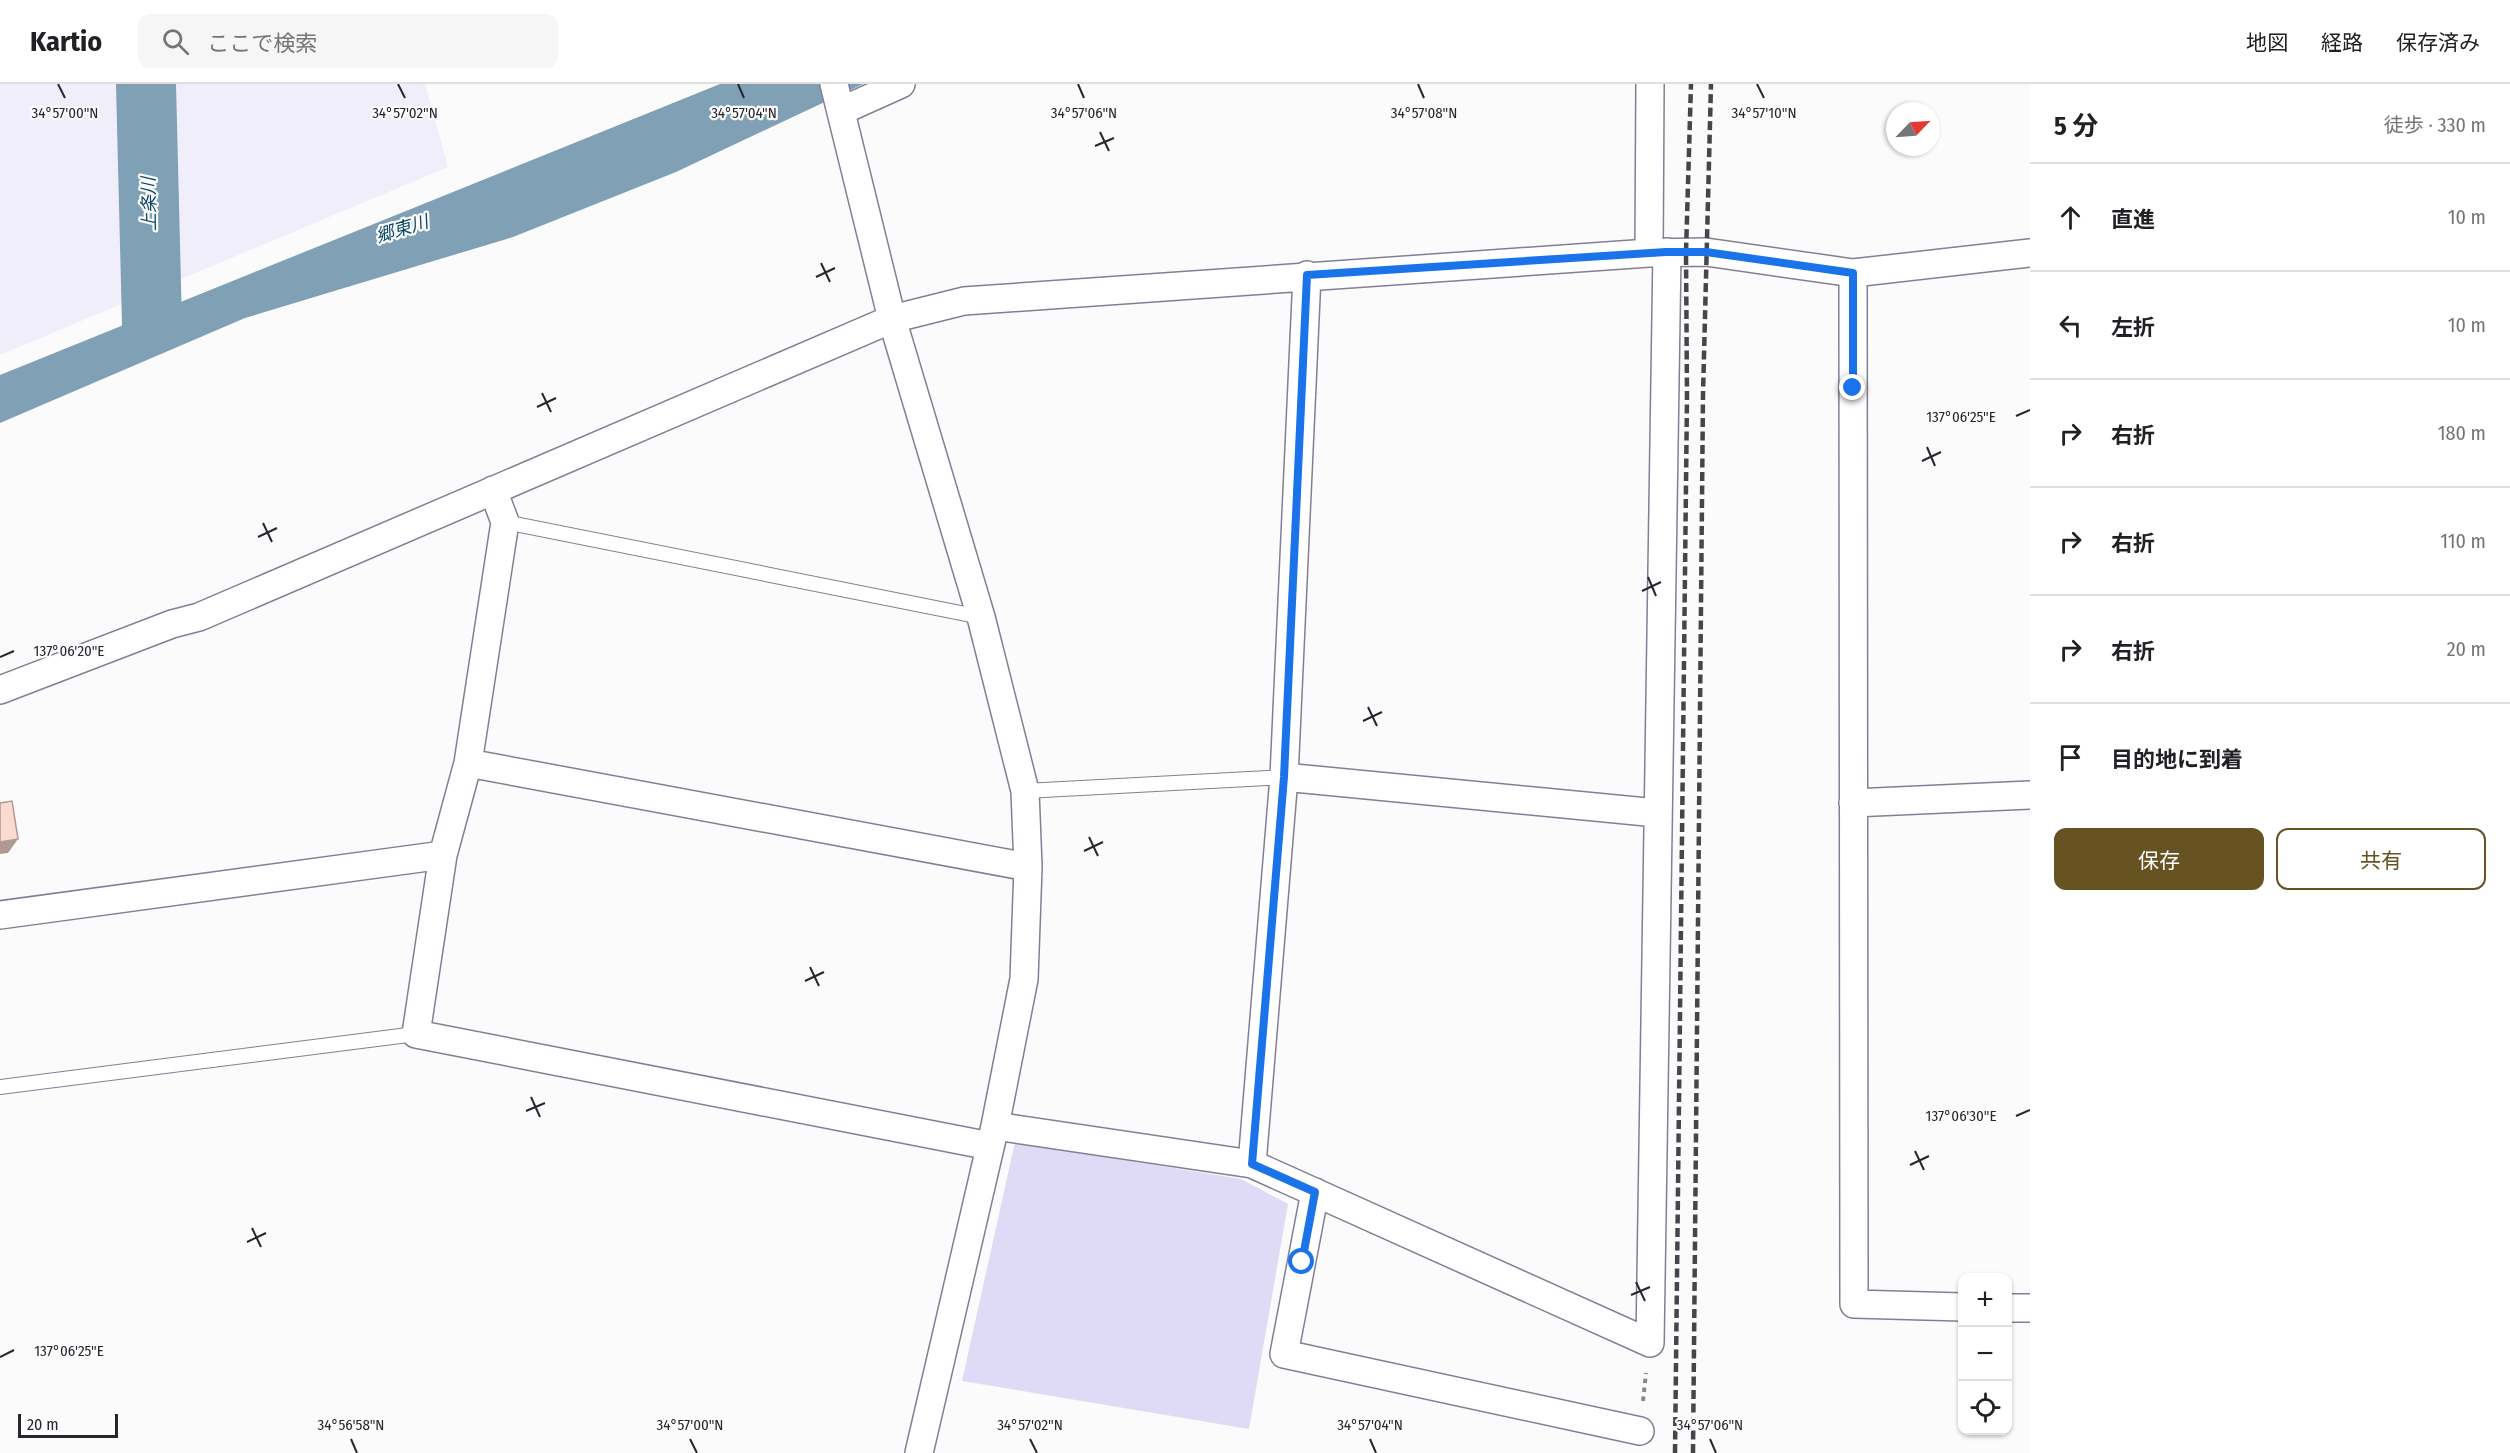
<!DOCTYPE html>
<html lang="ja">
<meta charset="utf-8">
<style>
:root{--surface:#fff;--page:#f6f6f6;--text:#202124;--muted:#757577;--line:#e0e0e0;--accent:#665321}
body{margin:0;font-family:"Fira Sans Condensed","Noto Sans JP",sans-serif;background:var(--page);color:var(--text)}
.controls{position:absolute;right:18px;bottom:18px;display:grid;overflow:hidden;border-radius:12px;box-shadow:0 2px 4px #0004}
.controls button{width:54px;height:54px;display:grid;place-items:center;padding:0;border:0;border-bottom:2px solid var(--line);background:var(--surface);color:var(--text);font:30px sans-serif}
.compass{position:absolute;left:1886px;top:18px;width:54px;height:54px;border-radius:50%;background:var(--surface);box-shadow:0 2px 4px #0004;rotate:65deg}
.scale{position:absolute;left:18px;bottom:15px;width:100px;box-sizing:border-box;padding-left:6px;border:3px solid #27262f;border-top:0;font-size:16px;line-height:21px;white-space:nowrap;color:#27262f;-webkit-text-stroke:4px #fbfbfb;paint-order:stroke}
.stop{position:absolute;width:18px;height:18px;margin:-14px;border:4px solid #1a73e8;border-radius:50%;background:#fff}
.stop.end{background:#1a73e8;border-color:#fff;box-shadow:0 2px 6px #0008}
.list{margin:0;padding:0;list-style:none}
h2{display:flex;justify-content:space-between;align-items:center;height:78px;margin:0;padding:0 24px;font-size:26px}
h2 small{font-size:20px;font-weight:400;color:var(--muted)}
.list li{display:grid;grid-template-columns:39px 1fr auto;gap:18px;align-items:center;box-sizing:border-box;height:108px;padding:0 24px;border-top:2px solid var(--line)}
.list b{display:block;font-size:22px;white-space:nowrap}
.list em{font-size:20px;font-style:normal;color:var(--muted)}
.actions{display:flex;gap:12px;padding:18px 24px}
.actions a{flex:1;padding:14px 0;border:2px solid var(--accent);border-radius:12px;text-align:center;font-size:21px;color:var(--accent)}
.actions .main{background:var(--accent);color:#fff}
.icon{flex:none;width:33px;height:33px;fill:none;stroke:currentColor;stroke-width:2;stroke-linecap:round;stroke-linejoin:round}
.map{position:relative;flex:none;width:2030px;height:1369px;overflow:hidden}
header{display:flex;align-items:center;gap:36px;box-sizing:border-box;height:84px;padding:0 30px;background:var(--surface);border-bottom:2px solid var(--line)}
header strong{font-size:28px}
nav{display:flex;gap:33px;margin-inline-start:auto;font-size:21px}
.search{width:420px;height:54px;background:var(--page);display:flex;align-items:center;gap:15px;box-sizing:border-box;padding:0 21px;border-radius:12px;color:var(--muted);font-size:22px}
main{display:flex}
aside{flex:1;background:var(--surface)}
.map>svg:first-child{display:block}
</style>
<header>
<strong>Kartio</strong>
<div class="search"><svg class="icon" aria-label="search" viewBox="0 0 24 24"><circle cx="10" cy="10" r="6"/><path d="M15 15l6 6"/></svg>ここで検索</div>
<nav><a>地図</a><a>経路</a><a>保存済み</a></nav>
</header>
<main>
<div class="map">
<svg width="2030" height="1369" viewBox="0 0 2030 1369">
<rect width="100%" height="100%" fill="#fbfbfb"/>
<path fill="#f0eefb" d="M 0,0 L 425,0 L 448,83 L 0,271 Z"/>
<path fill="#dfdbf6" d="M 1015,1058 L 1241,1095 L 1288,1120 L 1249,1345 L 962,1297 Z"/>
<path fill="#80a0b6" d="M 720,0 L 863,0 L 676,88 L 513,153 L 245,234 L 0,339 L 0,291 Z"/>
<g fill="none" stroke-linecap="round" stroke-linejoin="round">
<path stroke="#80a0b6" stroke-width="60" d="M 146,0 L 152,241"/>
<defs>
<path id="service" d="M 505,438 L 981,533
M 1025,707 L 1284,693
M 0,1003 L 416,950"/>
<path id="minor" d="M 834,0 L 892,235 L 981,533 L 1025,707 L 1028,783 L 1024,895 L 995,1042 L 919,1369
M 841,27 L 901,0
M 1649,169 L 1650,0
M 1853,189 L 1854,1220 L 1962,1223
M 493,406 L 505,438 L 468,679 L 443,771 L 416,950 L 990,1062
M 0,606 L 172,540 L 199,533 L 892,235 L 964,217 L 1649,169 L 1706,168 L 1853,189 L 2030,169
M 468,679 L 1028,783
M 1284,693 L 1657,729
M 1853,719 L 2030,711
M 0,831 L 443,771
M 995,1042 L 1252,1080 L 1650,1259 L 1667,168
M 1252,1080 L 1284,693 L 1307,191
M 1315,1108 L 1284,1270 L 1640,1347
M 2008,1224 L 2030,1224"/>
</defs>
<use href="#service" stroke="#827f94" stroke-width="16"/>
<use href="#minor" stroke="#827f94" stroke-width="30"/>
<path stroke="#89888d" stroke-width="4" stroke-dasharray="4.5 4.5" stroke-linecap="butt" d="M 1643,1317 L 1646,1289"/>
<use href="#service" stroke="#fff" stroke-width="14"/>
<use href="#minor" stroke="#fff" stroke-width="27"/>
<path stroke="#46454c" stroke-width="4.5" stroke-dasharray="9 4.5" stroke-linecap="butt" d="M 1675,1369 L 1687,313 L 1686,168 L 1691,0
M 1693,1369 L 1703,310 L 1711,0"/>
</g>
<path fill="#b09992" d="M 18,755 L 8,769 L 0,770 L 0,758 Z"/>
<path fill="#fbdbd0" stroke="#b09992" stroke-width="1.5" d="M 12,717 L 18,755 L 0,758 L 0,719 Z"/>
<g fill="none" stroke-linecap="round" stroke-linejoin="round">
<path stroke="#1a73e8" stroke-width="8" d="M 1302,1178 L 1315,1108 L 1252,1080 L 1284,693 L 1307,191 L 1666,168 L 1706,168 L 1853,189 L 1853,304"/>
</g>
<path fill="none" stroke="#27262f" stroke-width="2" d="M 58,0 L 65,14M 398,0 L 405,14M 738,0 L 744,14M 1078,0 L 1084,14M 1418,0 L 1424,14M 1757,0 L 1764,14M 1100,48 L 1109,67M 1095,62 L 1114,54M 821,179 L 830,198M 816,193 L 835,184M 542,309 L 551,328M 537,323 L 556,314M 2016,332 L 2030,326M 1927,363 L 1935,382M 1922,377 L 1941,368M 263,439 L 272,458M 258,453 L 277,444M 1648,493 L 1656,512M 1642,507 L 1661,498M 0,573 L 14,567M 1368,623 L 1377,642M 1363,637 L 1382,628M 1089,753 L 1098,772M 1084,767 L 1103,758M 810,883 L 819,902M 805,897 L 824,888M 531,1013 L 540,1033M 526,1027 L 545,1019M 2016,1032 L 2030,1026M 1915,1067 L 1924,1086M 1910,1081 L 1929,1072M 252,1144 L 261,1163M 247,1158 L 266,1149M 1636,1198 L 1645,1217M 1631,1211 L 1650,1203M 0,1273 L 14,1266M 351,1355 L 357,1369M 690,1355 L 697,1369M 1030,1355 L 1037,1369M 1370,1355 L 1376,1369M 1710,1355 L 1716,1369"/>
<g text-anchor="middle" stroke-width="4.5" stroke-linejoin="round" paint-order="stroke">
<g font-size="18" font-style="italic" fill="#0e4969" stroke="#fbfbfb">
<text transform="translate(149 120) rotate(-91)" y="6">上条川</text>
<text transform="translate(402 145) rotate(-17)" y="6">郷東川</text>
</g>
</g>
<g font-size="15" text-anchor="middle" fill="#27262f" stroke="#fbfbfb" stroke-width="4.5" stroke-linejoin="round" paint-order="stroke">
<text x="65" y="34">34°57'00"N</text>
<text x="405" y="34">34°57'02"N</text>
<text x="744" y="34">34°57'04"N</text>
<text x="1084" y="34">34°57'06"N</text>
<text x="1424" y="34">34°57'08"N</text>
<text x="1764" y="34">34°57'10"N</text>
<text x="1961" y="338">137°06'25"E</text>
<text x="69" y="572">137°06'20"E</text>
<text x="1961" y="1037">137°06'30"E</text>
<text x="69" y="1272">137°06'25"E</text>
<text x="351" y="1346">34°56'58"N</text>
<text x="690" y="1346">34°57'00"N</text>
<text x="1030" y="1346">34°57'02"N</text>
<text x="1370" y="1346">34°57'04"N</text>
<text x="1710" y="1346">34°57'06"N</text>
</g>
</svg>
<div class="controls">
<button>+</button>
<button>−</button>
<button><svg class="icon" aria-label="locate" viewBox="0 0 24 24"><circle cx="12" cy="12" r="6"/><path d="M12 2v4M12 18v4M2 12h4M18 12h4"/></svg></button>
</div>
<svg class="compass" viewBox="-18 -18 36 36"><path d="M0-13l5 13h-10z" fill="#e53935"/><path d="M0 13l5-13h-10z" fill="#757577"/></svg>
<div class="scale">20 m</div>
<div class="stop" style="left:1302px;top:1178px"></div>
<div class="stop end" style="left:1853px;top:304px"></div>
</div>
<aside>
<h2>5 分<small>徒歩 · 330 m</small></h2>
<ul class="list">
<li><svg class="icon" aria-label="ahead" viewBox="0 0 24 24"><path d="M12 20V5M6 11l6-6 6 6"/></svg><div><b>直進</b></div><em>10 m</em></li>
<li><svg class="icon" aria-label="left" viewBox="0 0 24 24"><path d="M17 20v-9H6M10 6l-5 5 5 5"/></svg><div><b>左折</b></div><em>10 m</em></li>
<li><svg class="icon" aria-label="right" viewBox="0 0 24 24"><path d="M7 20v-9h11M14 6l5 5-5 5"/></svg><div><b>右折</b></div><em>180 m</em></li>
<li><svg class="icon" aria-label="right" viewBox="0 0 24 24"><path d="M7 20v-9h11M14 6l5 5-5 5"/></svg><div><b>右折</b></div><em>110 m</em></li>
<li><svg class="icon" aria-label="right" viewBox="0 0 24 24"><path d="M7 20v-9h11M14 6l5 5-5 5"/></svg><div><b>右折</b></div><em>20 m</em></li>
<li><svg class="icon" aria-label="arrive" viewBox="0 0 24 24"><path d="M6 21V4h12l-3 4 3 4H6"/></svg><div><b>目的地に到着</b></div></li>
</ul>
<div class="actions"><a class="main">保存</a><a>共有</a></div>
</aside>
</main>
